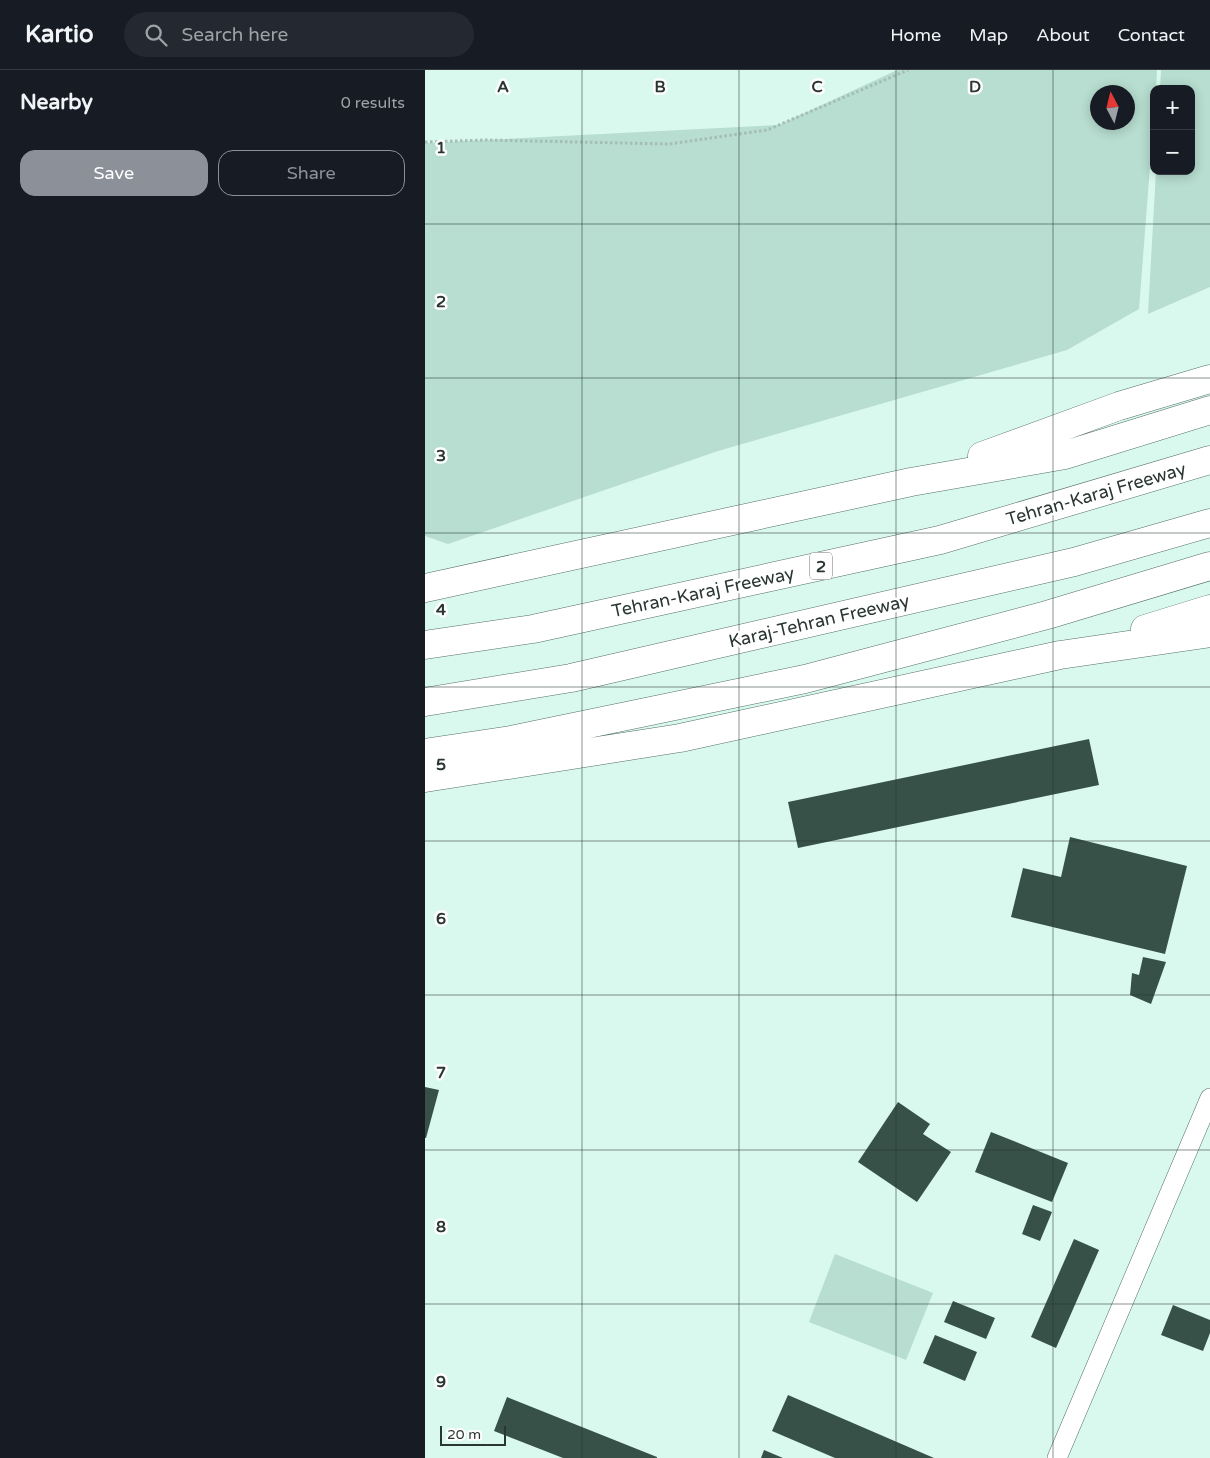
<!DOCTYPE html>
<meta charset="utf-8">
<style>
:root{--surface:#171b24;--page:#242831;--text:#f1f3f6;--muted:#9ea1a6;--line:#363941;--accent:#8c9099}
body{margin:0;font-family:"Varela Round",sans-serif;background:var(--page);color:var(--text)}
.controls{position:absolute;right:15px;top:15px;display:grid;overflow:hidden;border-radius:10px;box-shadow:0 2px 12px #0003}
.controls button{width:45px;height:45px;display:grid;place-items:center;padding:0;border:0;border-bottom:1px solid var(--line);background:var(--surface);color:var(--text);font:25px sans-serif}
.compass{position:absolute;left:665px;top:15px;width:45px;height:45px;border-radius:50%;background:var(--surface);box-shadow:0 2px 12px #0003;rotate:353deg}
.scale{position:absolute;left:15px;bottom:12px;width:66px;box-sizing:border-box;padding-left:5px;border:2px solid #2a3632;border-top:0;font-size:14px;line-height:18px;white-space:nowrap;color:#2a3632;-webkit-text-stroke:4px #fefefe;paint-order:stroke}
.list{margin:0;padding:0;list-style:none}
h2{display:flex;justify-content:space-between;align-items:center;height:65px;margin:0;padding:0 20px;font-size:21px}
h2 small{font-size:16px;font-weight:400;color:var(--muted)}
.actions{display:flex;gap:10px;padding:15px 20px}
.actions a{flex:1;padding:11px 0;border:1px solid var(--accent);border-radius:15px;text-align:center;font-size:18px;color:var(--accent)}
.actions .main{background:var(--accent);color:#fff}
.icon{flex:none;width:28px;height:28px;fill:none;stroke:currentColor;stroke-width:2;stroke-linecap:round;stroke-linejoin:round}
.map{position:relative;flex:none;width:785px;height:1388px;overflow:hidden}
header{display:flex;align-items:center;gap:30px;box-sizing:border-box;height:70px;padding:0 25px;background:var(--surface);border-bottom:1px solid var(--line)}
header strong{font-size:24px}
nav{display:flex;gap:28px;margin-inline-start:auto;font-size:18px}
.search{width:350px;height:45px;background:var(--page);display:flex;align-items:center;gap:12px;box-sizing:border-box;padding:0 18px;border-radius:28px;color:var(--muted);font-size:19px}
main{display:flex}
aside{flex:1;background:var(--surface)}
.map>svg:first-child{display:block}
</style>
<header>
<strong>Kartio</strong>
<div class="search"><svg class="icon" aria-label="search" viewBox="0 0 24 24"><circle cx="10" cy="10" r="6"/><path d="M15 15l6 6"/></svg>Search here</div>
<nav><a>Home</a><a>Map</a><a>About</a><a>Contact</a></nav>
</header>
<main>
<aside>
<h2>Nearby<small>0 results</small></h2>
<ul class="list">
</ul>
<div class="actions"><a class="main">Save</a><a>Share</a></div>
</aside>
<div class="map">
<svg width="785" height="1388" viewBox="0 0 785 1388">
<rect width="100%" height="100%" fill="#daf9ee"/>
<path fill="#b7ded0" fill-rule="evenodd" d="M 472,0 L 732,0 L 731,19 L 729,19 L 729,45 L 714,239 L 642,280 L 293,381 L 23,474 L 0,466 L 0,73 L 354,55 ZM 702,22 L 702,52 L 672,52 L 672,22 Z
M 736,0 L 785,0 L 785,217 L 723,244 L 731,101 L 766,101 L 766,19 L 735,19 Z
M 410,1184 L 508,1223 L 481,1290 L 384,1252 Z"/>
<path fill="#375148" d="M 664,669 L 674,715 L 373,778 L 363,732 Z
M 645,767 L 762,796 L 740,884 L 586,847 L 598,798 L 636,807 Z
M 718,887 L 741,892 L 726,934 L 705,925 L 707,903 L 714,905 Z
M 0,1017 L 14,1020 L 1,1068 L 0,1068 Z
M 473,1032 L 505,1054 L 498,1064 L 526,1082 L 492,1132 L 433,1092 Z
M 566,1062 L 643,1093 L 627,1132 L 550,1102 Z
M 608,1135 L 627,1142 L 615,1171 L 597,1164 Z
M 649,1169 L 674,1180 L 631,1278 L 606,1267 Z
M 528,1231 L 570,1248 L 561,1269 L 519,1252 Z
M 748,1235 L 785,1250 L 785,1263 L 778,1281 L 736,1265 Z
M 510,1265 L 552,1282 L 540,1311 L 498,1293 Z
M 363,1325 L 509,1388 L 410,1388 L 347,1361 Z
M 82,1327 L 232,1387 L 232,1388 L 138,1388 L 69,1361 Z
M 339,1380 L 358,1388 L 336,1388 Z"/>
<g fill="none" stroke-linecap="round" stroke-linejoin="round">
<defs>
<path id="street" d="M 632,1388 L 785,1028"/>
<path id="highway" d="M 557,386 L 694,336 L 785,309
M 0,518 L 486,412 L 640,385 L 785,340
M 720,559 L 785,539
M 0,575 L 108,559 L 515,470 L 785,390
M 0,632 L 146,608 L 649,492 L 785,453
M 0,683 L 86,670 L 380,609 L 622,545 L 785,496
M 0,708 L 255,668 L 635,585 L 785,563"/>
</defs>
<use href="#street" stroke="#546f66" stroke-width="20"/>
<use href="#highway" stroke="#546f66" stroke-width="29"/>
<path stroke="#a4bdb5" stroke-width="3" stroke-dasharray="2.5 2.5" stroke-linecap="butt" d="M 0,72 L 61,70 L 244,74 L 342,60 L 483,0"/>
<use href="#street" stroke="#fff" stroke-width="19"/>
<use href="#highway" stroke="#fff" stroke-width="28"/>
</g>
<path fill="none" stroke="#2a3632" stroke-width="1" stroke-opacity="0.55" d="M 157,0 L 157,1388M 314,0 L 314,1388M 471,0 L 471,1388M 628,0 L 628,1388M 0,154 L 785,154M 0,308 L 785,308M 0,463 L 785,463M 0,617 L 785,617M 0,771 L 785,771M 0,925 L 785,925M 0,1080 L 785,1080M 0,1234 L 785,1234"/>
<g text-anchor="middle" stroke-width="5" stroke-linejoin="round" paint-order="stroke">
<rect fill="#fefefe" stroke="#6a726f" stroke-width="1" x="385" y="482.5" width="22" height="27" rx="4"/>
<g font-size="16" font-weight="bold" fill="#2a3632">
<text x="396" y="502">2</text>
</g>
<g font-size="18" fill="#2a3632" stroke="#fefefe">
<text transform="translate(671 424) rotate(-16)" y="6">Tehran-Karaj Freeway</text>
<text transform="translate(278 522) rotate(-12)" y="6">Tehran-Karaj Freeway</text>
<text transform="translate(394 551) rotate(-13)" y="6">Karaj-Tehran Freeway</text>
</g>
</g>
<g font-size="16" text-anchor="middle" font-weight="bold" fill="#2a3632" stroke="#fefefe" stroke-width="5" stroke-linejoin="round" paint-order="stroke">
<text x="78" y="22">A</text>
<text x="235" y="22">B</text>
<text x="392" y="22">C</text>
<text x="550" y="22">D</text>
<text x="16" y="83">1</text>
<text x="16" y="237">2</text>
<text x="16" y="391">3</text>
<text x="16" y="545">4</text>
<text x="16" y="700">5</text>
<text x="16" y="854">6</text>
<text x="16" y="1008">7</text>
<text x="16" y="1162">8</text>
<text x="16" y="1317">9</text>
</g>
</svg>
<div class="controls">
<button>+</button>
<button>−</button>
</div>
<svg class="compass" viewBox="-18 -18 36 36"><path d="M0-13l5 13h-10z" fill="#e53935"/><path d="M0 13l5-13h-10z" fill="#9ea1a6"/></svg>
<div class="scale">20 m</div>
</div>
</main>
